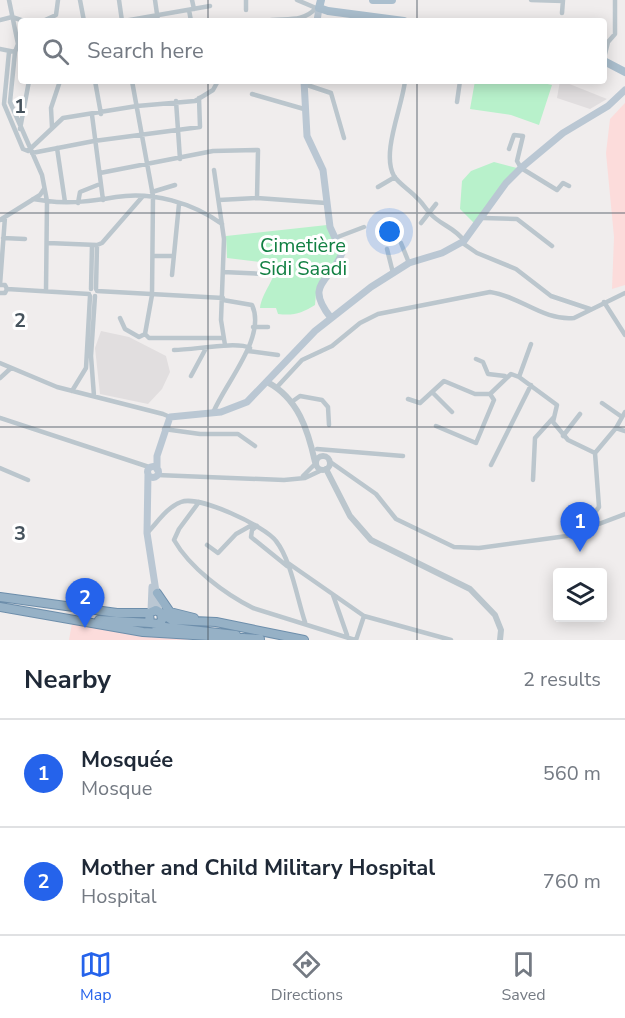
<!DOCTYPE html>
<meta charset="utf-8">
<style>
:root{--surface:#fff;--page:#f6f6f7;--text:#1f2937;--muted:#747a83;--line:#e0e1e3;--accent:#2563eb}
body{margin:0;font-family:"Nunito Sans",sans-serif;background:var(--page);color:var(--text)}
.controls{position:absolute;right:18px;bottom:18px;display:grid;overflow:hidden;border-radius:6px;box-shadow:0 3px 15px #0003}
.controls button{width:54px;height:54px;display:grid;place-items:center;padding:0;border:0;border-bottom:2px solid var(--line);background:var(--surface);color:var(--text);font:30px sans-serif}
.you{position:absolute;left:390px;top:232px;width:21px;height:21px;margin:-15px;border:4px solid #fff;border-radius:50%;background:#1a73e8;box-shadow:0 0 0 9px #1a73e833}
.badge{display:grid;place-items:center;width:39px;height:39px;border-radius:50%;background:var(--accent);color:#fff;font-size:20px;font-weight:700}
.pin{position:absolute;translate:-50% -50px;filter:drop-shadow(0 2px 3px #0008)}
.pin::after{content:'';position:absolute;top:32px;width:21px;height:18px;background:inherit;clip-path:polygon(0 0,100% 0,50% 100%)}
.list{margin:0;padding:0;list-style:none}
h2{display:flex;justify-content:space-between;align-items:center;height:78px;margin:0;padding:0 24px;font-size:26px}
h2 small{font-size:20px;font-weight:400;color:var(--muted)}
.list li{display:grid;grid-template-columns:39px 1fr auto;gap:18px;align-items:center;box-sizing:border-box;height:108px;padding:0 24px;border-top:2px solid var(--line)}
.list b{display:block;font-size:22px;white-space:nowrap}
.list p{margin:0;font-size:20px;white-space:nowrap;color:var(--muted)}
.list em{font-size:20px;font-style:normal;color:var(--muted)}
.icon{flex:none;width:33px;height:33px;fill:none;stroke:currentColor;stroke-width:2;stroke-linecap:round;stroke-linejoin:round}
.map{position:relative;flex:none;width:625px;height:640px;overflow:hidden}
.search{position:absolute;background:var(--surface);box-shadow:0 3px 15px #0003;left:18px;right:18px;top:18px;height:66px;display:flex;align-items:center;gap:15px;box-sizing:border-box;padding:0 21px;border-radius:6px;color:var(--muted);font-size:22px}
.sheet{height:294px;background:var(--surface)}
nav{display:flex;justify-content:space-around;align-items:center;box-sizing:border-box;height:84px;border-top:2px solid var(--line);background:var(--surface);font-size:16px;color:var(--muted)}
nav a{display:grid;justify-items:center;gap:3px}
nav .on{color:var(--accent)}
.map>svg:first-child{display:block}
</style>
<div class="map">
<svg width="625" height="640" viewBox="0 0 625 640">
<rect width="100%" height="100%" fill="#f0eded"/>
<path fill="#e1dedf" d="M 560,81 L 562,81 L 607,99 L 590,109 L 557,98 Z
M 101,331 L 129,337 L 166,356 L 170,372 L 162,389 L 148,404 L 100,394 L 95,348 Z"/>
<path fill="#fcdcdb" d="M 625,103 L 625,285 L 612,289 L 614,237 L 606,153 L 610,119 Z
M 72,623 L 136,634 L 193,640 L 69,640 Z"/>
<path fill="#b8f1cb" d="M 475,81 L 534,81 L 552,85 L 539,125 L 511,115 L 470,109 Z
M 494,162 L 517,168 L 475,224 L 460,209 L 462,181 L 471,171 Z
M 327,225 L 340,254 L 316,294 L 315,305 C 302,313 294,316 278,314 L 276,308 L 260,308 C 262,292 276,279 276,264 L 227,258 L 226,236 Z"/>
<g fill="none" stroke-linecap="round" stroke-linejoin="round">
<defs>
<path id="trunk" d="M 157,593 L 170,612 L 194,618
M 0,597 L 117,613 L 149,613
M 0,607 L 143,632 L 260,639
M 161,613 L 162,620 L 159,624 L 150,623 L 149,613 L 156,610 L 172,620 L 216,622 L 304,640
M 99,620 L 150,623
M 156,626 L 236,635"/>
</defs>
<use href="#trunk" stroke="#6d8eab" stroke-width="10"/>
<path stroke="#bbc6cd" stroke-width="4.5" d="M 80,0 L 84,21
M 119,0 L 122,21
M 155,0 L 158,21
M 192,0 L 194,9
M 297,0 L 316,8
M 531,0 L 563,1
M 189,10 L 191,21
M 246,10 L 246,0
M 562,13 L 563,0
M 0,20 L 12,17 L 24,21
M 43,21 L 56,15 L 58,0
M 124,21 L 210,6
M 265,21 C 283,17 302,24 316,8
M 0,49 L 15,52 L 18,44 L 9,0
M 9,52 L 4,104 L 23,149 L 28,151 L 63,118 L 137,106 L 195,101 L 213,90 L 218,81
M 15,52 L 10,102 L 42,175 L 47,201 C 71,204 92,201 116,197 C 152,191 193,203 222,224
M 604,58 L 608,42 L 615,34 L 615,0
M 95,81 L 101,114
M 405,81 C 402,108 381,153 394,176 C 399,184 410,190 417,198 C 422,202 425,208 429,212 C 439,225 455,227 464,241
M 304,84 L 331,93 L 344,138
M 252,94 L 304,109
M 176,101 L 180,159
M 457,102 L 460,81
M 92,115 L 103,200
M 52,127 L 51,108 L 60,81
M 20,129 L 29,81
M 57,148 L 65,202
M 509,149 L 514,135 L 523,136 L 517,161 L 521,168 L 557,190 L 563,183 L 569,186
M 32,153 L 94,141 L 200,127 L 199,98
M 214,170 L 224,239 L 221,320 L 225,345
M 100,173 L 213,151 L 258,150 L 257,198
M 378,187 L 395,177
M 152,192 L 175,185
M 33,199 L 47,201 L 46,291
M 219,200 L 257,198 L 326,203
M 78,203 L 80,192 L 100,184
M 483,218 L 517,219 L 552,246
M 0,220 L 40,195 L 44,189
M 421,223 L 436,204
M 3,238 L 25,239
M 335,238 L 364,227
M 461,242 L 477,253 L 516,269 L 551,296 L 590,309
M 48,243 L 97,245 L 102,243 L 143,196
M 401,243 L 409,263
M 387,249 L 393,273
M 153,256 L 173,256
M 223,272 L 265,274
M 172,275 L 179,204
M 0,285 L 5,217
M 0,285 L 5,285 L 7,289 L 5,293 L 0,293
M 7,289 L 89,294
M 91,289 L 92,245
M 96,289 L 97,245
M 97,291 L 223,298
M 604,302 L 625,335
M 120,318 L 125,329 L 139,337 L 145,334 L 152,295 L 153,196 L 132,81
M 253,327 L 268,327
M 145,334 L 149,338 L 223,338
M 174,350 C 194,350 236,341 250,348
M 248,351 L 278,355
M 476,359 L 483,362 L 488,374 L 505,376
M 0,363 L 57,387 L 163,414 L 170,417
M 191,376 L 205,350
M 519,377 L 531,344
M 0,378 L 11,368
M 277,387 L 302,360 L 332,346 L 360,323 L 378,314 L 490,292 C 520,296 543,321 574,318 L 625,293
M 72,391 L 86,368 L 90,296
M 433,393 L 452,412
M 94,396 L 91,356 L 95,296
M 408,399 L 420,403 L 444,381 L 475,394 L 490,394 L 511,374 L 519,377 L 557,405 L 553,422 L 568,440 L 595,453
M 293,401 L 300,396 L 322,400 L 328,407 L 329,425
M 602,403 L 622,417
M 213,413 C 225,383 267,337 252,305 L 223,300
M 0,418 L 149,467
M 436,426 L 476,443 L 494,400 L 490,394
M 616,428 L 625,412
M 164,429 L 200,434 L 238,434 L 255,446
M 563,436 L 580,414
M 317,449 L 403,456
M 329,461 L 376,494 L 396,519 L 454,547 L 479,548 L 567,536 L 625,514
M 491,465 L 531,385
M 0,468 L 28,480
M 157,475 L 284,480 L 305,478 L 322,470
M 303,476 L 315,464
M 533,480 L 535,438 L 554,417
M 199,502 L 179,529 L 174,540 C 190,568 225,594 253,608 L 355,640
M 257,526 L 252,530 L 251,537 L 287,566
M 581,530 L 599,507 L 595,453 L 616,428 L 625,431
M 147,533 C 157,523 167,507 181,502 C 199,495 265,526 276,541 C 291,560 297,598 305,622
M 207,545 L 218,553 L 236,534 L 252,525
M 288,563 L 364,616 L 451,640
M 333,595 L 347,635
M 356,640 L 364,616"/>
<path stroke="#bbc6cd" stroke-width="6" d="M 267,382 C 298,398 308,430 315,462
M316 463a7 7 0 1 1 14 0a7 7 0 1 1-14 0Z
M 326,469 L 350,516 L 371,540 L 470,589 L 495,615 L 501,630 L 500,640"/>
<path stroke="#bac7d3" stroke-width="7" d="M 317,21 L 319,8
M 304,81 L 307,136 L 323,170 L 330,227 L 342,253 C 331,282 303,283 331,318
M147.5 472a5.5 5.5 0 1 1 11 0a5.5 5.5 0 1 1-11 0Z
M 157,469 L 157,456 L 170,417 L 221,412 L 247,402 L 315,331 L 371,287 L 409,263 L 442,253 L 464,241 L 506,183 L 521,168 L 563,133 L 608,106 L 625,90
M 148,474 L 147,533 L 159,611
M 151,611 L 152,587"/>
<path stroke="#abbfce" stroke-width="8" d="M 321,0 L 319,8 L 328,11 L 404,21
M 373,0 L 392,0
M 604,61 L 625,72"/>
<use href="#trunk" stroke="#96b1c6" stroke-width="8"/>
</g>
<path fill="none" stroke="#45525c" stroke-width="1.5" stroke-opacity="0.55" d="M 208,0 L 208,21M 417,0 L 417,21M 208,81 L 208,640M 417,81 L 417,640M 0,213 L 625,213M 0,427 L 625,427"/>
<g text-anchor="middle" stroke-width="6" stroke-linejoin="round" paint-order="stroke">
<g font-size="20" fill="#128043" stroke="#fff">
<text x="303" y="252">Cimetière<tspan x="303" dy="23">Sidi Saadi</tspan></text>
</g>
</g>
<g font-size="20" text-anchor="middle" font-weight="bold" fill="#45525c" stroke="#fff" stroke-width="6" stroke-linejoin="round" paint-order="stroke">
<text x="20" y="113">1</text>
<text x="20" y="327">2</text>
<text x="20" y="540">3</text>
</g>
</svg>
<div class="controls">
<button><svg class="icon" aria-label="layers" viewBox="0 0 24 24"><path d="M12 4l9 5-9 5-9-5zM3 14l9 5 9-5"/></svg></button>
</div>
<div class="you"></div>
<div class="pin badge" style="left:580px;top:552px">1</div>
<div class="pin badge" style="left:85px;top:628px">2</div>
<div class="search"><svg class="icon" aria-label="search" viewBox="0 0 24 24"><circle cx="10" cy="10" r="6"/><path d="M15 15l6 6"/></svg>Search here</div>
</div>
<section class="sheet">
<h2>Nearby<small>2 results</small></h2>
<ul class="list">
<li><span class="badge">1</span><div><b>Mosquée</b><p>Mosque</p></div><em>560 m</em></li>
<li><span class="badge">2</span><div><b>Mother and Child Military Hospital</b><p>Hospital</p></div><em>760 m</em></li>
</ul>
</section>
<nav>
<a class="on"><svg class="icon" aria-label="map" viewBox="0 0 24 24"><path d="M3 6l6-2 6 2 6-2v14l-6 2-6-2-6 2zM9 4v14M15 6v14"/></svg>Map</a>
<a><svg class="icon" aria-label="directions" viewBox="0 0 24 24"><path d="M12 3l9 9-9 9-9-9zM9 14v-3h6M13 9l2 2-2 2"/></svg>Directions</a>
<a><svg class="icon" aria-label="saved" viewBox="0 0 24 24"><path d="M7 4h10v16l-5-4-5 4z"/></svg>Saved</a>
</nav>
